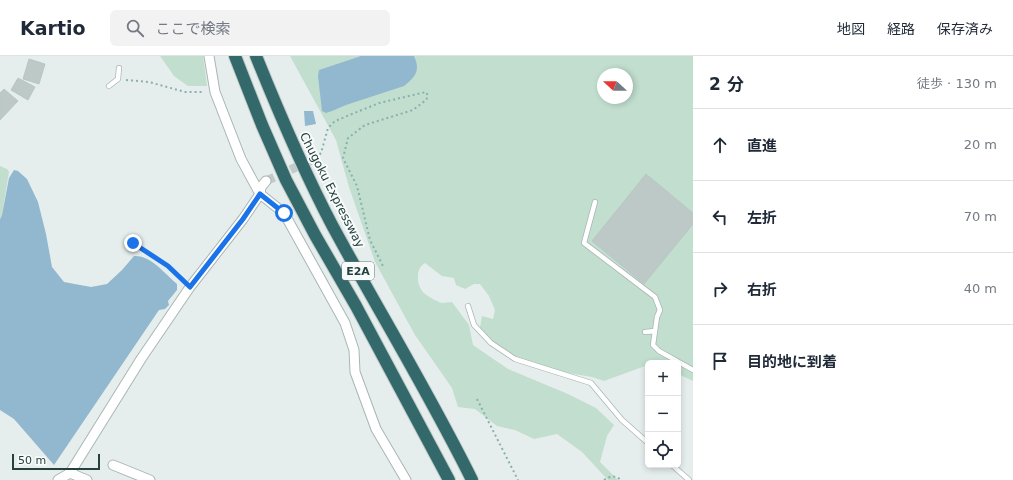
<!DOCTYPE html>
<html lang="ja">
<meta charset="utf-8">
<style>
:root{--surface:#fff;--page:#f2f2f3;--text:#1f2937;--muted:#747a83;--line:#e0e1e3}
body{margin:0;font-family:"DejaVu Sans","Noto Sans JP",sans-serif;background:var(--page);color:var(--text)}
.controls{position:absolute;right:12px;bottom:12px;display:grid;overflow:hidden;border-radius:6px;box-shadow:0 2px 6px #0003}
.controls button{width:36px;height:36px;display:grid;place-items:center;padding:0;border:0;border-bottom:1px solid var(--line);background:var(--surface);color:var(--text);font:20px sans-serif}
.compass{position:absolute;left:597px;top:12px;width:36px;height:36px;border-radius:50%;background:var(--surface);box-shadow:0 2px 6px #0003;rotate:291deg}
.scale{position:absolute;left:12px;bottom:10px;width:88px;box-sizing:border-box;padding-left:4px;border:2px solid #26403f;border-top:0;font-size:11px;line-height:14px;white-space:nowrap;color:#26403f;-webkit-text-stroke:3px #f7fbfa;paint-order:stroke}
.stop{position:absolute;width:12px;height:12px;margin:-9px;border:3px solid #1a73e8;border-radius:50%;background:#fff}
.stop.end{background:#1a73e8;border-color:#fff;box-shadow:0 1px 4px #0008}
.list{margin:0;padding:0;list-style:none}
h2{display:flex;justify-content:space-between;align-items:center;height:52px;margin:0;padding:0 16px;font-size:17px}
h2 small{font-size:13px;font-weight:400;color:var(--muted)}
.list li{display:grid;grid-template-columns:26px 1fr auto;gap:12px;align-items:center;box-sizing:border-box;height:72px;padding:0 16px;border-top:1px solid var(--line)}
.list b{display:block;font-size:15px;white-space:nowrap}
.list em{font-size:13px;font-style:normal;color:var(--muted)}
.icon{flex:none;width:22px;height:22px;fill:none;stroke:currentColor;stroke-width:2;stroke-linecap:round;stroke-linejoin:round}
.map{position:relative;flex:none;width:693px;height:424px;overflow:hidden}
header{display:flex;align-items:center;gap:24px;box-sizing:border-box;height:56px;padding:0 20px;background:var(--surface);border-bottom:1px solid var(--line)}
header strong{font-size:19px}
nav{display:flex;gap:22px;margin-inline-start:auto;font-size:14px}
.search{width:280px;height:36px;background:var(--page);display:flex;align-items:center;gap:10px;box-sizing:border-box;padding:0 14px;border-radius:6px;color:var(--muted);font-size:15px}
main{display:flex}
aside{flex:1;background:var(--surface)}
.map>svg:first-child{display:block}
</style>
<header>
<strong>Kartio</strong>
<div class="search"><svg class="icon" aria-label="search" viewBox="0 0 24 24"><circle cx="10" cy="10" r="6"/><path d="M15 15l6 6"/></svg>ここで検索</div>
<nav><a>地図</a><a>経路</a><a>保存済み</a></nav>
</header>
<main>
<div class="map">
<svg width="693" height="424" viewBox="0 0 693 424">
<rect width="100%" height="100%" fill="#e6eeed"/>
<path fill="#c1decf" fill-rule="evenodd" d="M 160,0 L 203,0 L 207,30 L 188,30 L 174,20 Z
M 290,0 L 693,0 L 693,325 L 678,318 L 678,307 L 648,307 L 648,309 L 604,325 L 592,321 L 540,312 L 503,297 L 479,277 L 482,260 L 493,263 L 495,254 L 489,240 L 480,228 L 474,228 L 465,233 L 456,229 L 454,222 L 442,220 L 425,207 C 415,212 416,231 425,238 C 429,241 438,246 442,247 C 445,247 449,246 452,246 L 469,269 L 473,289 L 508,313 L 568,338 L 596,352 L 614,369 L 607,380 L 600,406 L 618,424 L 608,424 L 582,396 L 557,378 L 534,383 L 515,374 L 497,370 L 475,353 L 458,351 L 452,332 L 415,279 L 375,206 L 349,131 L 336,84 ZM 603,18 L 627,18 L 627,42 L 603,42 Z
M 0,110 L 7,113 L 9,116 L 2,159 L 0,162 Z"/>
<path fill="#92b8cf" d="M 361,0 L 414,0 C 421,15 415,21 404,30 L 346,49 L 332,55 L 326,57 L 322,55 L 318,20 L 319,14 Z
M 304,55 L 313,55 L 316,68 L 305,70 Z
M 14,114 L 18,115 L 27,123 L 38,146 L 46,178 L 52,211 L 64,226 L 91,231 L 107,228 L 122,214 L 134,200 C 151,199 165,218 177,228 L 177,234 L 168,245 L 169,249 L 165,253 L 159,254 L 54,409 L 14,363 L 0,354 L 0,163 L 2,159 L 9,122 Z"/>
<path fill="#bcc9c6" stroke="#b9c8c5" d="M 29,3 L 45,8 L 39,28 L 23,23 Z
M 18,22 L 35,31 L 28,44 L 11,34 Z
M 4,33 L 18,45 L 0,64 L 0,37 Z
M 646,118 L 693,157 L 693,168 L 644,228 L 592,185 Z"/>
<g fill="none" stroke-linecap="round" stroke-linejoin="round">
<path stroke="#c0cbca" stroke-width="9" stroke-dasharray="9 4.5" stroke-linecap="butt" d="M 266,125 L 316,102"/>
<defs>
<path id="lane" d="M 109,30 L 118,23 L 119,12
M 595,146 L 584,187 L 655,241 L 660,254 L 657,261 L 653,289 L 659,295 L 693,314
M 468,250 L 474,269 L 491,287 L 515,303 L 591,327 L 622,364 L 648,387
M 645,276 L 655,275
M 672,409 L 689,424"/>
<path id="street" d="M 209,0 L 215,36 L 241,103 L 260,138 L 284,157 L 345,267 L 354,294 L 355,316 L 376,373 L 406,424
M 113,409 L 150,424
M 70,417 L 87,424
M 58,424 L 70,417 L 141,303 L 190,231 L 243,163 L 260,138 L 261,131 L 266,125"/>
<path id="highway" d="M 235,0 L 262,69 L 286,124 L 315,179 L 356,250 L 449,424
M 256,0 C 279,57 303,114 332,169 C 378,254 429,337 472,424"/>
</defs>
<use href="#lane" stroke="#a9b6b5" stroke-width="6"/>
<use href="#street" stroke="#a9b6b5" stroke-width="11"/>
<use href="#highway" stroke="#c2cac9" stroke-width="14"/>
<path stroke="#89b0ad" stroke-width="2" stroke-dasharray="2 3" stroke-linecap="butt" d="M 126,24 L 149,26 L 185,36 L 204,36
M 316,102 L 321,97 L 328,72 L 335,65 L 379,47 L 426,36 L 428,40 L 426,44 L 413,54 L 365,69 L 348,82 L 343,102 L 357,130 L 370,184 L 384,212
M 133,187 L 168,210 L 183,225
M 477,343 L 518,424
M 604,424 C 610,420 615,419 621,424"/>
<use href="#lane" stroke="#fff" stroke-width="4.5"/>
<use href="#street" stroke="#fff" stroke-width="9"/>
<use href="#highway" stroke="#33696b" stroke-width="12"/>
</g>
<g fill="none" stroke-linecap="round" stroke-linejoin="round">
<path stroke="#1a73e8" stroke-width="5" d="M 133,187 L 168,210 L 190,231 L 243,163 L 260,138 L 284,157"/>
</g>
<g text-anchor="middle" stroke-width="4" stroke-linejoin="round" paint-order="stroke">
<rect fill="#f7fbfa" stroke="#657877" stroke-width="1" x="342" y="206" width="32" height="18" rx="3"/>
<g font-size="11" font-weight="bold" fill="#26403f">
<text x="358" y="219">E2A</text>
</g>
<g font-size="12" fill="#26403f" stroke="#f7fbfa">
<text transform="translate(332 134) rotate(63)" y="4">Chugoku Expressway</text>
</g>
</g>
</svg>
<div class="controls">
<button>+</button>
<button>−</button>
<button><svg class="icon" aria-label="locate" viewBox="0 0 24 24"><circle cx="12" cy="12" r="6"/><path d="M12 2v4M12 18v4M2 12h4M18 12h4"/></svg></button>
</div>
<svg class="compass" viewBox="-18 -18 36 36"><path d="M0-13l5 13h-10z" fill="#e53935"/><path d="M0 13l5-13h-10z" fill="#747a83"/></svg>
<div class="scale">50 m</div>
<div class="stop" style="left:284px;top:157px"></div>
<div class="stop end" style="left:133px;top:187px"></div>
</div>
<aside>
<h2>2 分<small>徒歩 · 130 m</small></h2>
<ul class="list">
<li><svg class="icon" aria-label="ahead" viewBox="0 0 24 24"><path d="M12 20V5M6 11l6-6 6 6"/></svg><div><b>直進</b></div><em>20 m</em></li>
<li><svg class="icon" aria-label="left" viewBox="0 0 24 24"><path d="M17 20v-9H6M10 6l-5 5 5 5"/></svg><div><b>左折</b></div><em>70 m</em></li>
<li><svg class="icon" aria-label="right" viewBox="0 0 24 24"><path d="M7 20v-9h11M14 6l5 5-5 5"/></svg><div><b>右折</b></div><em>40 m</em></li>
<li><svg class="icon" aria-label="arrive" viewBox="0 0 24 24"><path d="M6 21V4h12l-3 4 3 4H6"/></svg><div><b>目的地に到着</b></div></li>
</ul>
</aside>
</main>
